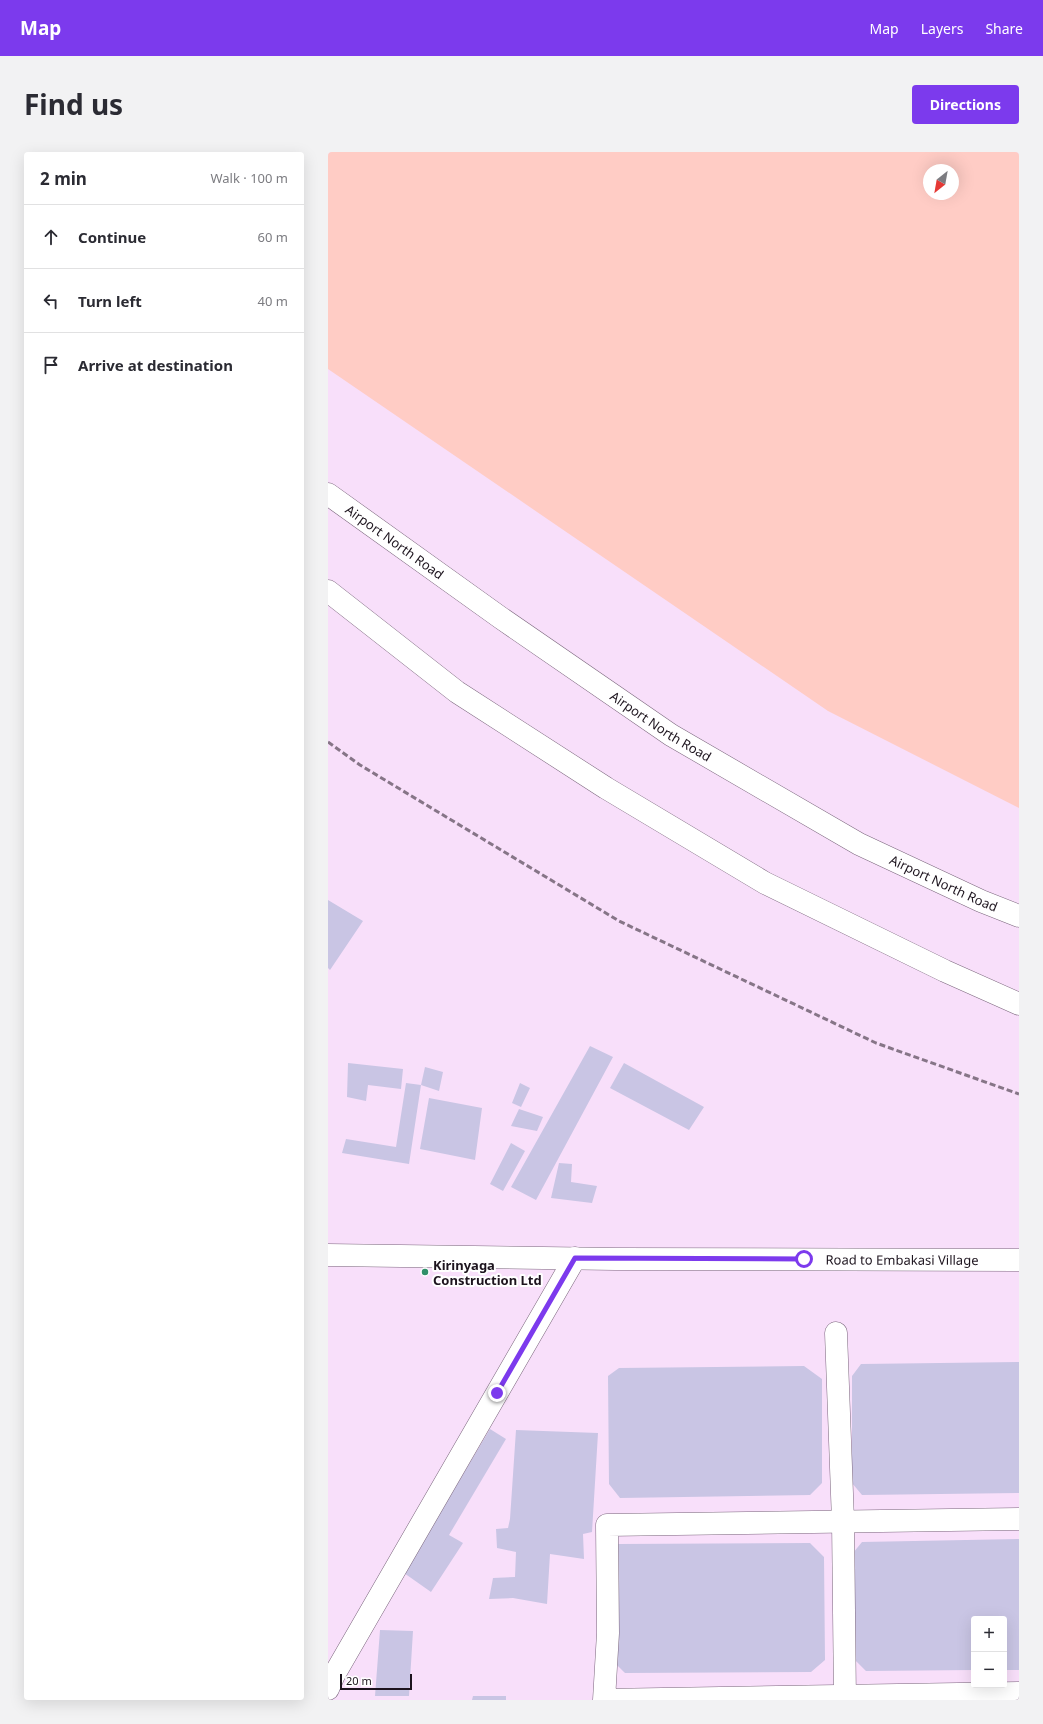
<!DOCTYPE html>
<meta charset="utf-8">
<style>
:root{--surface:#fff;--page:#f2f2f3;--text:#2b2b33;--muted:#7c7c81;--line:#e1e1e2;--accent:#7c3aed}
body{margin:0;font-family:"Noto Sans",sans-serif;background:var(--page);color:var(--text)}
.controls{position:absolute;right:12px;bottom:12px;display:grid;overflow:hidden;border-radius:4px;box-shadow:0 4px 16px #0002}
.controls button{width:36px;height:36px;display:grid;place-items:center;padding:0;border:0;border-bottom:1px solid var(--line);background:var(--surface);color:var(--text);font:20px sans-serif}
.compass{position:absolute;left:595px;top:12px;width:36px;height:36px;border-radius:50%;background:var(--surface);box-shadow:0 4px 16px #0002;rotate:211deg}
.scale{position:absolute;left:12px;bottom:10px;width:72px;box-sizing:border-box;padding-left:4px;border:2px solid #1d141e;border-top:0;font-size:11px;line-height:14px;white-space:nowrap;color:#1d141e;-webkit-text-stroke:3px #fff;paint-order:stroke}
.stop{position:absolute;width:12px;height:12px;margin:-9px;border:3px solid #7c3aed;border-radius:50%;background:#fff}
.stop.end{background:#7c3aed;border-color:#fff;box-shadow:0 1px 4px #0008}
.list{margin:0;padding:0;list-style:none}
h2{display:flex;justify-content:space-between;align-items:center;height:52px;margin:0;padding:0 16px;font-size:17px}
h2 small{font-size:13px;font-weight:400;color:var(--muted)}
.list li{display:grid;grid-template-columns:26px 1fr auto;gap:12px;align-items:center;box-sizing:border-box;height:64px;padding:0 16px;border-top:1px solid var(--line)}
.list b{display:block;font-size:15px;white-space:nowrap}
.list em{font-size:13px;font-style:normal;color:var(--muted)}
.icon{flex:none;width:22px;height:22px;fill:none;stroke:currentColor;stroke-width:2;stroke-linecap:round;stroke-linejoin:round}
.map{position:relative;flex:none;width:691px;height:1548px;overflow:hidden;border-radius:4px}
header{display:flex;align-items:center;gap:24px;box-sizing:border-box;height:56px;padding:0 20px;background:var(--accent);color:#fff}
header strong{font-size:19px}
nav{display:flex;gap:22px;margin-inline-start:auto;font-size:14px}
.intro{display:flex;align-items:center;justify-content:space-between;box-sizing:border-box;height:96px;padding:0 24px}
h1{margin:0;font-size:28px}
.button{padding:10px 18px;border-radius:4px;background:var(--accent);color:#fff;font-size:14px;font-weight:700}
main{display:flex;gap:24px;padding:0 24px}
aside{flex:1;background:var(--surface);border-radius:4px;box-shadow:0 4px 16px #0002}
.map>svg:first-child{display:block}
</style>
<header>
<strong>Map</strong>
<nav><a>Map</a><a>Layers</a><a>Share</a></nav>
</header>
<div class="intro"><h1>Find us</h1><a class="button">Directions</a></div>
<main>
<aside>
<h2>2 min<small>Walk · 100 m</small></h2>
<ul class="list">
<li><svg class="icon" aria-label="ahead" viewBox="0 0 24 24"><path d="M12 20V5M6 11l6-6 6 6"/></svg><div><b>Continue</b></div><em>60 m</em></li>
<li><svg class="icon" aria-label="left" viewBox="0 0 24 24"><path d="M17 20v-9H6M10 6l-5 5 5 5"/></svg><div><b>Turn left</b></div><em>40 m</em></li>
<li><svg class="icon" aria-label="arrive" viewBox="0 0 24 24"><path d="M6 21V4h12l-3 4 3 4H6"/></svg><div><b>Arrive at destination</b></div></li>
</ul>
</aside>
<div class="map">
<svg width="691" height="1548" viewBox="0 0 691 1548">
<rect width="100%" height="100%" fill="#f8dffa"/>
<path fill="#ffccc5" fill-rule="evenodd" d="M 0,0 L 691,0 L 691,656 L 500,559 L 0,217 ZM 601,18 L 625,18 L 625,42 L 601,42 Z"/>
<path fill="#c9c5e4" d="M 0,748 L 35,769 L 2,818 L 0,816 Z
M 262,894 L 285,905 L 208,1048 L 183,1035 Z
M 20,911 L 75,917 L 73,937 L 40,933 L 38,949 L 19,945 Z
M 296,911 L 376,955 L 361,978 L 282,936 Z
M 97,915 L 115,920 L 111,939 L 93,933 Z
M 78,931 L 93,933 L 81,1012 L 14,1001 L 18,987 L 68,995 Z
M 192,931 L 202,936 L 193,955 L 184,951 Z
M 101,946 L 154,956 L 147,1008 L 92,997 Z
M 191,957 L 215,965 L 209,979 L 183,974 Z
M 183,991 L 197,999 L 175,1039 L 162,1032 Z
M 231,1011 L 244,1012 L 243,1030 L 269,1034 L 264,1051 L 223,1046 Z
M 691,1210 L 691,1341 L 534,1343 L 524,1331 L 524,1224 L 533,1212 Z
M 476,1214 L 494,1227 L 494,1331 L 482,1343 L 292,1346 L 281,1332 L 280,1224 L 291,1216 Z
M 162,1277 L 178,1287 L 121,1383 L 135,1391 L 103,1440 L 76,1421 Z
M 188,1278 L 270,1281 L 264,1380 L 255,1382 L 256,1407 L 222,1402 L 219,1452 L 185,1446 L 161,1447 L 165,1426 L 187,1425 L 188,1400 L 169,1396 L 168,1377 L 180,1376 L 182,1367 Z
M 691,1387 L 691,1518 L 676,1518 L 676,1467 L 646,1467 L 646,1518 L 538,1519 L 526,1507 L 525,1401 L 534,1390 Z
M 482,1391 L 496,1405 L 497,1508 L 483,1520 L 297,1521 L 286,1510 L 283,1405 L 290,1392 Z
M 52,1478 L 85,1479 L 81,1544 L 47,1544 Z
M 145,1544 L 178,1544 L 178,1548 L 144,1548 Z"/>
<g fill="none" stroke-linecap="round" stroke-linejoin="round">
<defs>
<g id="minor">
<path id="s1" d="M 0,1103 L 287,1107 L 691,1108"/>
<path d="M 508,1181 L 515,1369 L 517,1548"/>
<path d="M 691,1367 L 279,1373 L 280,1481 L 276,1548 L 691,1541"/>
<path d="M 0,1537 L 6,1523 L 247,1106"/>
</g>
<g id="major">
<path id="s2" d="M 0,342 L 173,466 L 343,583 L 531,692 L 653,749 L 691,764"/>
<path d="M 0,439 L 129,540 L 278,636 L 437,731 L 617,819 L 691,852"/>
</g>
</defs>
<use href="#minor" stroke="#7b667d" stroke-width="23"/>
<use href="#major" stroke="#7b667d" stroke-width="23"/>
<use href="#minor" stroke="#fff" stroke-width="22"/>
<use href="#major" stroke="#fff" stroke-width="22"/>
<path stroke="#867587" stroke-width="3" stroke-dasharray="6 3" stroke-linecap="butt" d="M 0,590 L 32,613 L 291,769 L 548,891 L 691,942"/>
</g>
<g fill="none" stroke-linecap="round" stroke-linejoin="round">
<path stroke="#7c3aed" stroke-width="5" d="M 169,1241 L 247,1106 L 476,1107"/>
</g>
<circle fill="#309069" stroke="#fff" stroke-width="1.5" cx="97" cy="1120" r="4"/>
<g text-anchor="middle" stroke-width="4" stroke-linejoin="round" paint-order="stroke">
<g font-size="13" fill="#1d141e" stroke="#fff">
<text dy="5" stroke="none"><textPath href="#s2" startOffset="82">Airport North Road</textPath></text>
<text dy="5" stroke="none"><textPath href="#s2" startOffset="406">Airport North Road</textPath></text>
<text dy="5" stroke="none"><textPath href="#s2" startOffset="730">Airport North Road</textPath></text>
<text dy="5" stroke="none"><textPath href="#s1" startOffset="574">Road to Embakasi Village</textPath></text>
</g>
<g font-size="13" font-weight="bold" fill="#1d141e" stroke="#fff" text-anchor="start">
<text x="105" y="1118">Kirinyaga<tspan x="105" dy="15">Construction Ltd</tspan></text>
</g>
</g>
</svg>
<div class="controls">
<button>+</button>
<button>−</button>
</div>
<svg class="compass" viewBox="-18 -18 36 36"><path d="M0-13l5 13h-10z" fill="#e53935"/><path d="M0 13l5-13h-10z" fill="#7c7c81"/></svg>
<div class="scale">20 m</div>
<div class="stop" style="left:476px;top:1107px"></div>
<div class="stop end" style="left:169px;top:1241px"></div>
</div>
</main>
